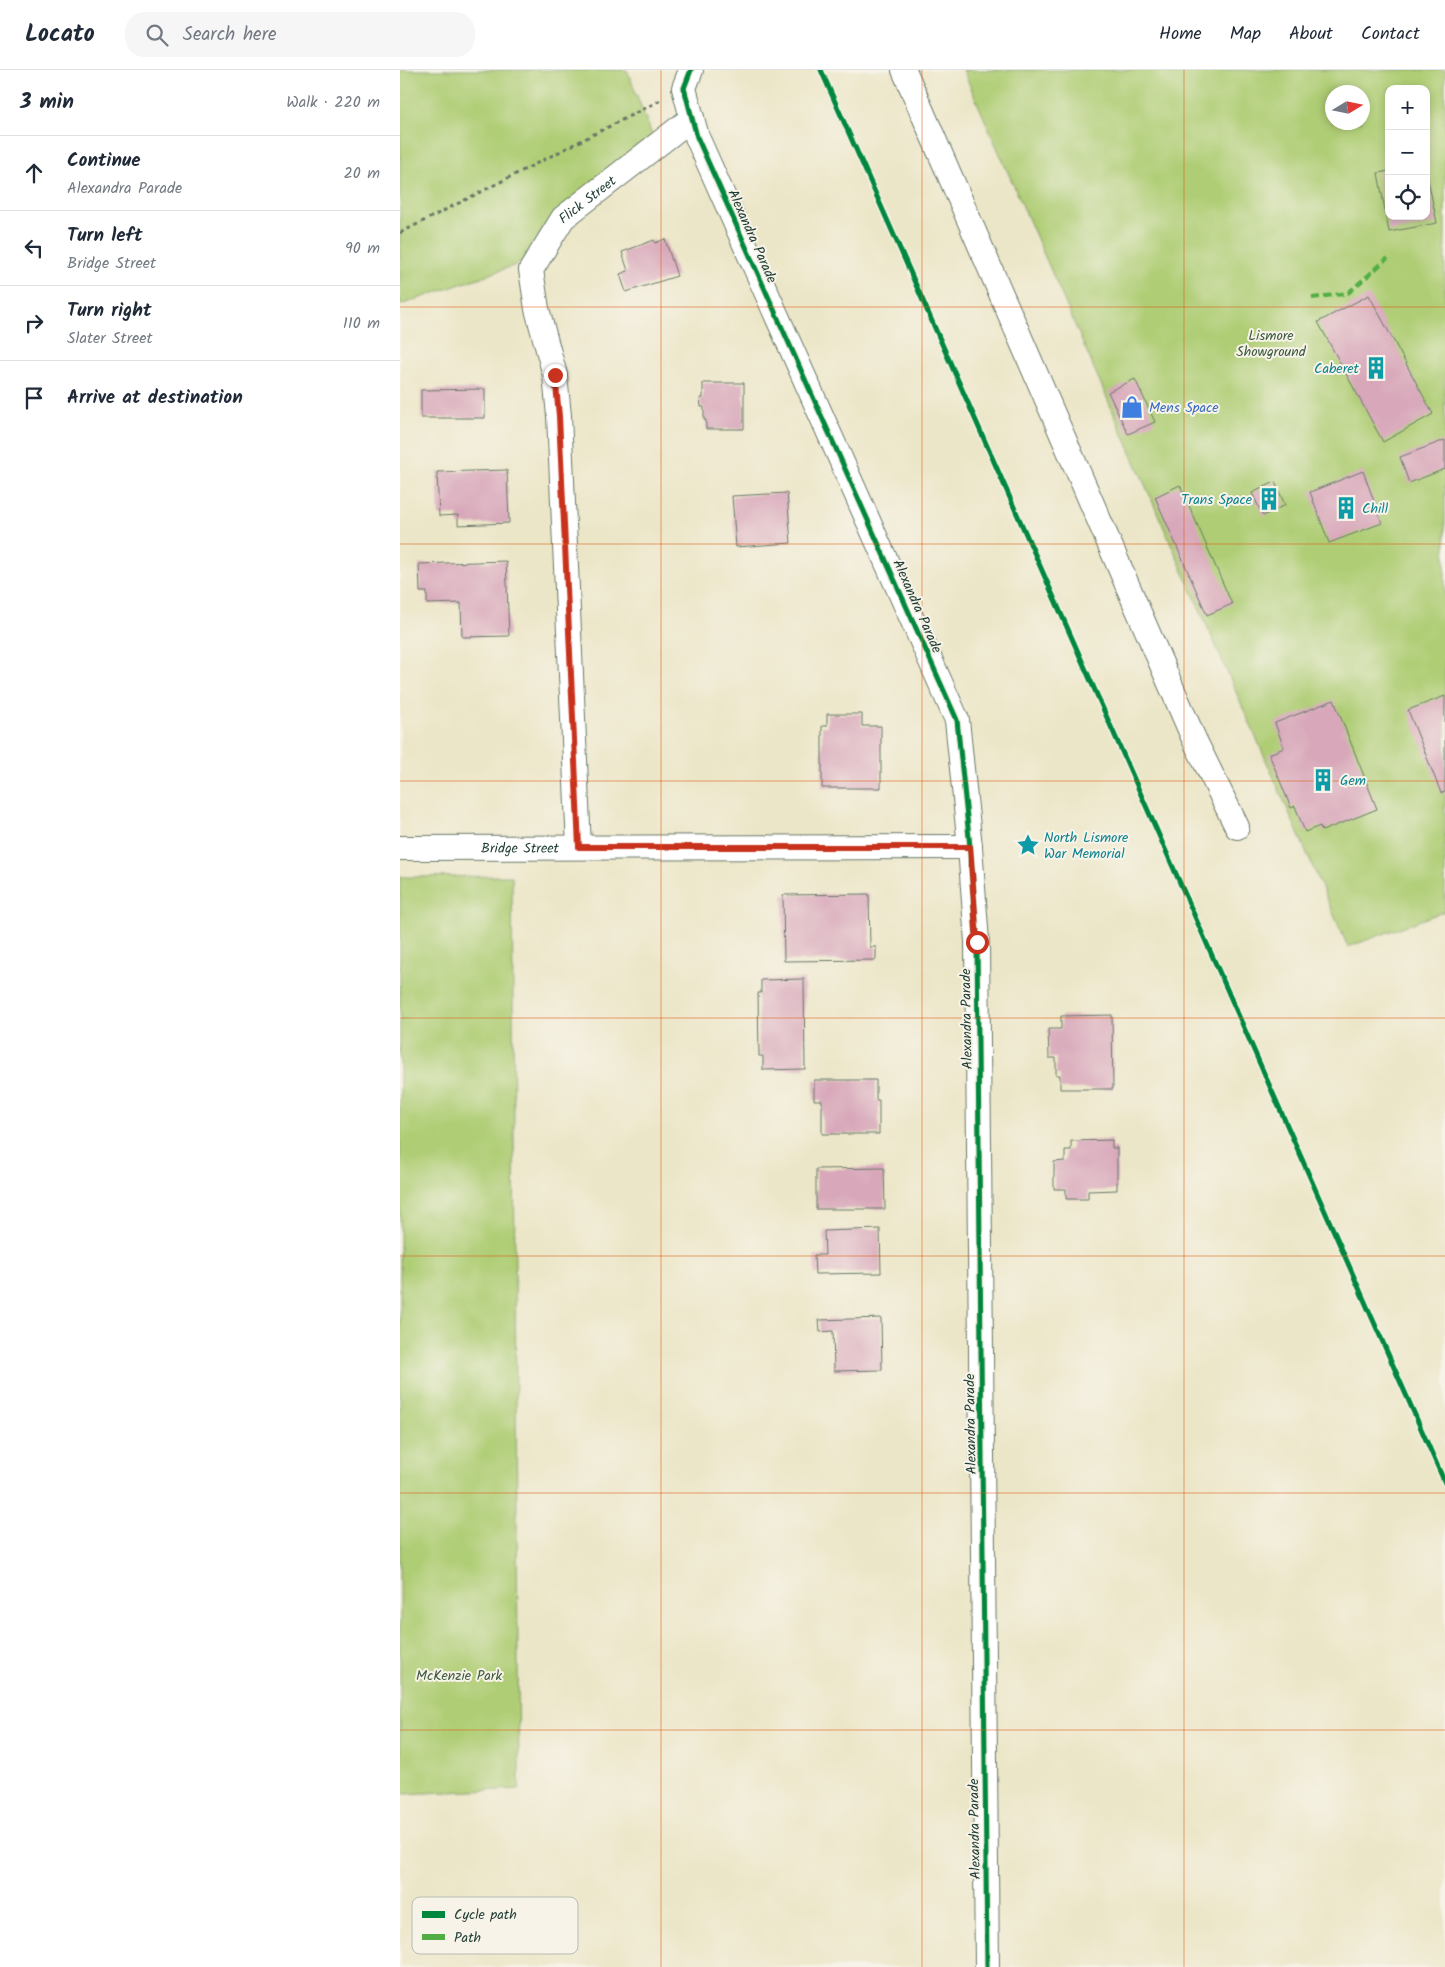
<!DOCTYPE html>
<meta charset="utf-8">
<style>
:root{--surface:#fff;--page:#f6f6f7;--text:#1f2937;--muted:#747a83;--line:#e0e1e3}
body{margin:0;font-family:Kalam,sans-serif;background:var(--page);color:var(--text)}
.controls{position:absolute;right:15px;top:15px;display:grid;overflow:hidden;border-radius:10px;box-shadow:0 2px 8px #0003}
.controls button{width:45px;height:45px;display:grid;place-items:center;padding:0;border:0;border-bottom:1px solid var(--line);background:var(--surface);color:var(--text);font:25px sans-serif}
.compass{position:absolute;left:925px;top:15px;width:45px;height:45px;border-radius:50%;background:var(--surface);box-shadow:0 2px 8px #0003;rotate:80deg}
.stop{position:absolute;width:15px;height:15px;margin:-11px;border:4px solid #c8321e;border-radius:50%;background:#fff}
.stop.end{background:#c8321e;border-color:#fff;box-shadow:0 1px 5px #0008}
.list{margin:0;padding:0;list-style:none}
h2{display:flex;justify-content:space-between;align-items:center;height:65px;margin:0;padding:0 20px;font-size:21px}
h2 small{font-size:16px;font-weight:400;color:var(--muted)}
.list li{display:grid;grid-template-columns:32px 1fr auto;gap:15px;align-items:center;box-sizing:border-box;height:75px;padding:0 20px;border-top:1px solid var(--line)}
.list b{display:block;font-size:19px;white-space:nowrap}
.list p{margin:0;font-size:16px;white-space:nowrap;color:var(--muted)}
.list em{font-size:16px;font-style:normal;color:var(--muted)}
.icon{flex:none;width:28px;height:28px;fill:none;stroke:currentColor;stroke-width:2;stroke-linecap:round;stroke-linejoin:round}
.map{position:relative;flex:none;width:1045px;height:1897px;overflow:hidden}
header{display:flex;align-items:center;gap:30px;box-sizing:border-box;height:70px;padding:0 25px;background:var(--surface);border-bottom:1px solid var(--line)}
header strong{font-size:24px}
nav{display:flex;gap:28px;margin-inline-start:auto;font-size:18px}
.search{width:350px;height:45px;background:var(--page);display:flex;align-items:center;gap:12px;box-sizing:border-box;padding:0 18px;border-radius:20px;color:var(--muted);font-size:19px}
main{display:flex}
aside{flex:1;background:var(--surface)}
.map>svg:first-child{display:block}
</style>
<header>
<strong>Locato</strong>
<div class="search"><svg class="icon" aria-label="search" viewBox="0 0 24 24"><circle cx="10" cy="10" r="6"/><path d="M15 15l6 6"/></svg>Search here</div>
<nav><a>Home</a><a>Map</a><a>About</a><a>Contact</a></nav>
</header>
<main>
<aside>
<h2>3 min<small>Walk · 220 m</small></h2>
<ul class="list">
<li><svg class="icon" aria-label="ahead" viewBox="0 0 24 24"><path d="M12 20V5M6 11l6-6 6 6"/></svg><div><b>Continue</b><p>Alexandra Parade</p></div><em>20 m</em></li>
<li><svg class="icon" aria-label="left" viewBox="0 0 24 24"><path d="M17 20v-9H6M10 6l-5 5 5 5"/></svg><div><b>Turn left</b><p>Bridge Street</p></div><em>90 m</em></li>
<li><svg class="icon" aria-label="right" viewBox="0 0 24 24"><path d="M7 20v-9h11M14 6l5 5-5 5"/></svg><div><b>Turn right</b><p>Slater Street</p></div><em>110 m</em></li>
<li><svg class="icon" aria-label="arrive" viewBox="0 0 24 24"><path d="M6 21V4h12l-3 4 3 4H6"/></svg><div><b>Arrive at destination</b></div></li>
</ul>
</aside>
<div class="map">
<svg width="1045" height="1897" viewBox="0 0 1045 1897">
<rect width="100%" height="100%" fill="#f7f3e8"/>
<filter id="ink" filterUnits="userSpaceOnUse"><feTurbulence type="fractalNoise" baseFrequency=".02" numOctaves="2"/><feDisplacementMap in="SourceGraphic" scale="10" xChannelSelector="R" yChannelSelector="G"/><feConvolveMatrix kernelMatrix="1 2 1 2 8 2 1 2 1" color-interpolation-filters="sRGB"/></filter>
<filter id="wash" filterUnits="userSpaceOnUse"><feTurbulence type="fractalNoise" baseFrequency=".0096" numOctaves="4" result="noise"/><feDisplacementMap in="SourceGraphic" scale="20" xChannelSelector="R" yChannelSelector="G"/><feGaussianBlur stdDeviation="1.12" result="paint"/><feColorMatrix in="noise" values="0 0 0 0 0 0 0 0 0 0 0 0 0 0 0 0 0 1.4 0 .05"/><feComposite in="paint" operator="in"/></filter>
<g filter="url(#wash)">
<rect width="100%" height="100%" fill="#ece6c8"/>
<path fill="#afcd75" stroke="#678554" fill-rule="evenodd" d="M 0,0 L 227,0 L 259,83 L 116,195 L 0,235 Z
M 563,0 L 1045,0 L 1045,841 L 948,877 ZM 989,19 L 1026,19 L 1026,146 L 989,146 ZM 932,22 L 962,22 L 962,52 L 932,52 Z
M 112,806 L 119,1719 L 0,1724 L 0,807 Z"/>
<g id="blocks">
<path fill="#d8a7ba" d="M 1026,100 L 1037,153 L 989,162 L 978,103 L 989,101 L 989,146 L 1026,146 Z
M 265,169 L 277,206 L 226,222 L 220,204 L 228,201 L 222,182 L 254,170 L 255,173 Z
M 969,225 L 1033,344 L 983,372 L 918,252 Z
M 735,309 L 755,352 L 728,364 L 708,322 Z
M 303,313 L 344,313 L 344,359 L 306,359 L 306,350 L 304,350 L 304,337 L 301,337 L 300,328 L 303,328 Z
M 85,319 L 85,348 L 21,348 L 21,320 Z
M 1045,370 L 1045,399 L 1009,413 L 1000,387 Z
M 107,400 L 109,453 L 58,455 L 58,445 L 39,446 L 37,402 Z
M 963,401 L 982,453 L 929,473 L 910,422 Z
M 875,412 L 885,435 L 863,446 L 852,423 Z
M 780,415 L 832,534 L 807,545 L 755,427 Z
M 387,423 L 391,473 L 336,477 L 332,426 Z
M 106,491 L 109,566 L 62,567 L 61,533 L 27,534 L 27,522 L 20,522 L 19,494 Z
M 1045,626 L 1045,722 L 1041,723 L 1008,640 Z
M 934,630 L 977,739 L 922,761 L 920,756 L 905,762 L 895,736 L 891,738 L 869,684 L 884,678 L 875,653 Z
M 427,644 L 462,644 L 462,656 L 481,656 L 481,718 L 422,718 L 422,656 L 427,656 Z
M 469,824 L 470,877 L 476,877 L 476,890 L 384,891 L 383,825 Z
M 404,909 L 405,999 L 363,1000 L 363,986 L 359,986 L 358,923 L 361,923 L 361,910 Z
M 712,945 L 713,1019 L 660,1019 L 660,1005 L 656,1005 L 656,988 L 649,988 L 648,959 L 661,959 L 661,946 Z
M 414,1010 L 476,1010 L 476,1030 L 479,1030 L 479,1064 L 422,1064 L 422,1030 L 414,1030 Z
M 712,1070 L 712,1078 L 717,1078 L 717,1120 L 688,1121 L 688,1129 L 666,1129 L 666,1119 L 654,1119 L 654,1092 L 665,1091 L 665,1080 L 671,1080 L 671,1071 Z
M 484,1098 L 485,1139 L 416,1139 L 416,1099 Z
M 480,1159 L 481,1203 L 415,1204 L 414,1185 L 425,1185 L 424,1161 Z
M 481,1248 L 482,1300 L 434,1301 L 433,1261 L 420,1262 L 419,1250 Z"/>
</g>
</g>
<g filter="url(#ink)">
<use href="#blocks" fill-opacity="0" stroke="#677868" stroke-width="1"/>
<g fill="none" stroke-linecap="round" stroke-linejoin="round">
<defs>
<g id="minor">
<path d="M 291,0 L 284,18 L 297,67 L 557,650 L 570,777 L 577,872 L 587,1897"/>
<path d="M 504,0 L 794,669 L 837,757"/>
<path id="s1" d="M 179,777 L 159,346 L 155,305 L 137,239 L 131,200 L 163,148 L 292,48"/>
<path id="s2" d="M 0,778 L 570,777"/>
</g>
</defs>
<use href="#minor" stroke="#677868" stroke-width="26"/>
<path stroke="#677868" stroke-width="3" stroke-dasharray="4 4" stroke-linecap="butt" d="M 0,163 L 261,30"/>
<use href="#minor" stroke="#fff" stroke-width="24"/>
<path stroke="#52ad45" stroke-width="4" stroke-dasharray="8 4" stroke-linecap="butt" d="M 912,228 L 948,223 L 988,188"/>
<defs>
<path id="cycleway" d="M 291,0 L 284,18 L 297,67 L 557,650 L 570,777 L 577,872 L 587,1897
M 421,0 L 1045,1413"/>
</defs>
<use href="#cycleway" stroke="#f7f3e8" stroke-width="8"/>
<use href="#cycleway" stroke="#00873e" stroke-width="5"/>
</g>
</g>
<g fill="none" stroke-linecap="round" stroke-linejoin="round" filter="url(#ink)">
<path stroke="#c8321e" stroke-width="6" d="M 155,305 L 159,346 L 179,777 L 570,777 L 577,872"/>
</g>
<path fill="none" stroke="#de580e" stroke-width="1" stroke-opacity="0.55" d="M 261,0 L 261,1897M 522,0 L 522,1897M 784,0 L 784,1897M 0,237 L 1045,237M 0,474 L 1045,474M 0,711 L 1045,711M 0,948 L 1045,948M 0,1186 L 1045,1186M 0,1423 L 1045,1423M 0,1660 L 1045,1660"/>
<defs>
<symbol id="building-bare" viewBox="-9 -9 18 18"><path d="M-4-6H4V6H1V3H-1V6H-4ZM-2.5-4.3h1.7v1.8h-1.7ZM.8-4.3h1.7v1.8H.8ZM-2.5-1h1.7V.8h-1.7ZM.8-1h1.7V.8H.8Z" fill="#0f9aa8" stroke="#f7f3e8" stroke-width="2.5" paint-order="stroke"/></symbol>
<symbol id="shop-bare" viewBox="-9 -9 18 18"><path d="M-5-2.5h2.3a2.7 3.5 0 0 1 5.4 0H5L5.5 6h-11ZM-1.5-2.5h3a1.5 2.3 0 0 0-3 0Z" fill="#3f7fe0" stroke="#f7f3e8" stroke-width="2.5" paint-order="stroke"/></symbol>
<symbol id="sight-bare" viewBox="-9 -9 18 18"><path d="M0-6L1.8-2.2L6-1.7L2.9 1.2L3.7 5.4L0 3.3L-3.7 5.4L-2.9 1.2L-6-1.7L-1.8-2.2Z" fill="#0f9aa8" stroke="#f7f3e8" stroke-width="2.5" paint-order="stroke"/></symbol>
</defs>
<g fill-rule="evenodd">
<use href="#building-bare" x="960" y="282" width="32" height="32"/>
<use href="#shop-bare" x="716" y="321" width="32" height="32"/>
<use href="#building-bare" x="853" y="413" width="32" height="32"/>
<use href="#building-bare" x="930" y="422" width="32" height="32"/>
<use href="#building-bare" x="907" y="694" width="32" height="32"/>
<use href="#sight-bare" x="612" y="759" width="32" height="32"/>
</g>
<g text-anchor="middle" stroke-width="4" stroke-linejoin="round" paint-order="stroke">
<g font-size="14" fill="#1f3d34" stroke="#f7f3e8">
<text dy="5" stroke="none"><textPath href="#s1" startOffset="672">Flick Street</textPath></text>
<text transform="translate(353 166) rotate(66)" y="5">Alexandra Parade</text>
<text transform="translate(518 536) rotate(66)" y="5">Alexandra Parade</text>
<text dy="5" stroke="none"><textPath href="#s2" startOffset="120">Bridge Street</textPath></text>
<text transform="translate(566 949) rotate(-91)" y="5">Alexandra Parade</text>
<text transform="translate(570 1354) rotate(-91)" y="5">Alexandra Parade</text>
<text transform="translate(574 1759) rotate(-91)" y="5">Alexandra Parade</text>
</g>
<g font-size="14" fill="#3c5a41" stroke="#f7f3e8">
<text x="871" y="270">Lismore<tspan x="871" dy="16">Showground</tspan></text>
<text x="59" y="1610">McKenzie Park</text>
</g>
<g font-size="14" fill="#0d838f" stroke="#f7f3e8" text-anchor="start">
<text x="959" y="303" text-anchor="end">Caberet</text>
<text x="852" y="434" text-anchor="end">Trans Space</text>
<text x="962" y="443">Chill</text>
<text x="940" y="715">Gem</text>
<text x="644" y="772">North Lismore<tspan x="644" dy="16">War Memorial</tspan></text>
</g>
<g font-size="14" fill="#366cbe" stroke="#f7f3e8" text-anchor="start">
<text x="749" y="342">Mens Space</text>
</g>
</g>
<rect x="12" y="1827" width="166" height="57" rx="8" fill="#f7f3e8" stroke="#b6bcb2" stroke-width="1"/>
<rect x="22" y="1841" width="23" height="7" fill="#00873e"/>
<rect x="22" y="1864" width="23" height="6" fill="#52ad45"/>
<g font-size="14" fill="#1f3d34">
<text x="54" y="1849">Cycle path</text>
<text x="54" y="1872">Path</text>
</g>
</svg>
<div class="controls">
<button>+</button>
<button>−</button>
<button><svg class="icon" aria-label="locate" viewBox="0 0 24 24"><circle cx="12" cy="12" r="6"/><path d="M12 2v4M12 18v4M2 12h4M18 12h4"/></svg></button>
</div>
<svg class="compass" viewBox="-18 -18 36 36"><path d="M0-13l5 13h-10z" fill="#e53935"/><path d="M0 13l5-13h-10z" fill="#747a83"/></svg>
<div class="stop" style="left:577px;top:872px"></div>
<div class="stop end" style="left:155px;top:305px"></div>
</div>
</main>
